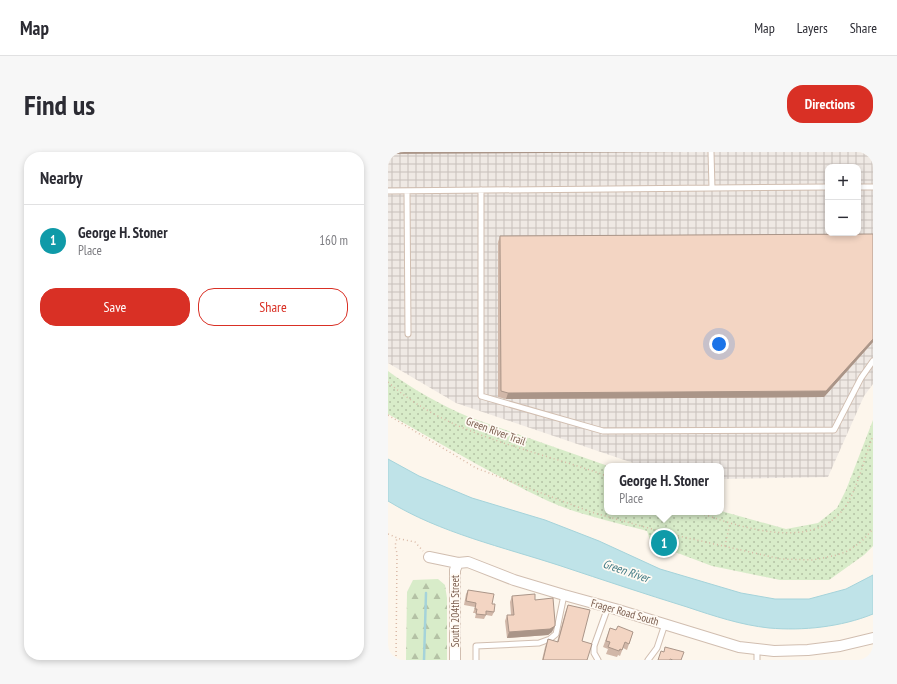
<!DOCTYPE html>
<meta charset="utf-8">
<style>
:root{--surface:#fff;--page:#f7f7f7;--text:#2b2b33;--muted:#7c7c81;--line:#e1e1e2;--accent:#d93025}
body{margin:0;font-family:"PT Sans Narrow",sans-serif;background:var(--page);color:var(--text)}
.controls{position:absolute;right:12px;top:12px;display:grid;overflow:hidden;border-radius:8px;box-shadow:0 2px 6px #0003}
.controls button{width:36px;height:36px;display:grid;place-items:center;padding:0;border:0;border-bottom:1px solid var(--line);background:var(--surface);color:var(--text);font:20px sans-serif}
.you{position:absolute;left:331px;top:192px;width:14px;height:14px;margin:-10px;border:3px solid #fff;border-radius:50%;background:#1a73e8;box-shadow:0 0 0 6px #1a73e833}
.badge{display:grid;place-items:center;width:26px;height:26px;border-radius:50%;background:var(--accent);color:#fff;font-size:13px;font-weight:700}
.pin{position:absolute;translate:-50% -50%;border:2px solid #fff;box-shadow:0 1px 4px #0006}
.popup{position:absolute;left:216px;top:311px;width:120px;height:52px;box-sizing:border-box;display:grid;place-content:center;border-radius:8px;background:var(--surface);filter:drop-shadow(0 1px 3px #0005);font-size:13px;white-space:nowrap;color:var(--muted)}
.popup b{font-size:15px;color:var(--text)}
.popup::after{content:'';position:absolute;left:50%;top:100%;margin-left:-8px;border:8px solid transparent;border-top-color:var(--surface)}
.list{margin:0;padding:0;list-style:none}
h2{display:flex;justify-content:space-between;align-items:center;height:52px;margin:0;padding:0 16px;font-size:17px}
h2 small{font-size:13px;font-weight:400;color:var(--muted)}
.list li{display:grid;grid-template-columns:26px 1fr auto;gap:12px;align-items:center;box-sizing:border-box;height:72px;padding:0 16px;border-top:1px solid var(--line)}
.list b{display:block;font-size:15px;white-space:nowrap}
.list p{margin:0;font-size:13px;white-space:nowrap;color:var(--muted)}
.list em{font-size:13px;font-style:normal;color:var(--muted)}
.actions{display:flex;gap:8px;padding:12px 16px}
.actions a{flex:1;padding:9px 0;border:1px solid var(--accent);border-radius:16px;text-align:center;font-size:14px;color:var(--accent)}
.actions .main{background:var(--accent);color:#fff}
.map{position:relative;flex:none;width:485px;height:508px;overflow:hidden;border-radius:16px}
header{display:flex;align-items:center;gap:24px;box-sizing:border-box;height:56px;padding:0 20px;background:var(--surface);border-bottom:1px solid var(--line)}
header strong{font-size:19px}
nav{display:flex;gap:22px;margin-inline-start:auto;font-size:14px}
.intro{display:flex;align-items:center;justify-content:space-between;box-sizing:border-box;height:96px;padding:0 24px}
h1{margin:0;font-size:28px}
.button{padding:10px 18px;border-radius:16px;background:var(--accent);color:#fff;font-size:14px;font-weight:700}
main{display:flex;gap:24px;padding:0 24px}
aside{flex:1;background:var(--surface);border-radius:16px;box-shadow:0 2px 6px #0003}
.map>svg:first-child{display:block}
</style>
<header>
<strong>Map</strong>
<nav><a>Map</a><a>Layers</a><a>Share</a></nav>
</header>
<div class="intro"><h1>Find us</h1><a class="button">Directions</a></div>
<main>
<aside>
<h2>Nearby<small></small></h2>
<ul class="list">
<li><span class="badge" style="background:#0f9aa8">1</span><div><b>George H. Stoner</b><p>Place</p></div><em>160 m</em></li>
</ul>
<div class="actions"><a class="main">Save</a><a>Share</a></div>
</aside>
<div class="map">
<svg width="485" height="508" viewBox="0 0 485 508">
<defs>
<pattern id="industrial-grid" width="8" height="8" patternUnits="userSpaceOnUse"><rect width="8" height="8" fill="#efe9e4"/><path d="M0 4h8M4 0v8" fill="none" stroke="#c7c0bb"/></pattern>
<pattern id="grass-dots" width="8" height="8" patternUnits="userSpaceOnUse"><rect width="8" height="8" fill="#d8ecc9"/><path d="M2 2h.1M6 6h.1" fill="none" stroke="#b4c2a5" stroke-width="1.8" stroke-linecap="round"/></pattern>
<pattern id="forest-firs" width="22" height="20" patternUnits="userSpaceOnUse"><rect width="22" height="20" fill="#d8ecc9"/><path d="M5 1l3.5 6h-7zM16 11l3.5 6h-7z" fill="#b4c2a5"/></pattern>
</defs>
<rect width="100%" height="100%" fill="#fdf6ec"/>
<path fill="url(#industrial-grid)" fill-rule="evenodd" d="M 0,0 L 485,0 L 485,232 L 476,244 L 440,325 L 333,327 L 333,314 L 254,314 L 68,251 L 0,211 ZM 440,15 L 470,15 L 470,81 L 440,81 Z"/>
<path fill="url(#grass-dots)" d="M 0,219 C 23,236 54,254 81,265 L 220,314 L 219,360 L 333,360 L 333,359 L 398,377 L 430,371 L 449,356 L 458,338 L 485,268 L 485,394 L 476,403 L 441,428 L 392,428 L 324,414 L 263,391 L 259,379 C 226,370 191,363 160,349 C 105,323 53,292 0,262 Z"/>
<path fill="url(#forest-firs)" d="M 50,427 L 57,433 L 59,446 L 59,508 L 18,508 L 19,440 L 25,428 Z"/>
<path fill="#bfe3e8" stroke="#a5d3da" d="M 0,307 L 31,324 L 84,346 L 157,368 L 211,389 L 272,417 L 353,441 L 387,447 L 421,447 L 458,437 L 485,423 L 485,462 C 453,475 415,479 381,476 C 353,473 326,464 299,455 C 257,442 215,428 173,414 C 115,395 52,381 0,349 Z"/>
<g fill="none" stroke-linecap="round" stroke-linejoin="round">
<path stroke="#a5d3da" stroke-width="2.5" d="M 36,508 L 38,441"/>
<defs>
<path id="lane" d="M 323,0 L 324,36 L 440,35
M 470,35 L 485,35
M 93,38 L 93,244 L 215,279 L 446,278 L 473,226 L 485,209
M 0,39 L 324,36
M 19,39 L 20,182
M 88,508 L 88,494 L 151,491 L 162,487 L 168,482 L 176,443
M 210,508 L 206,501 L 206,494 L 220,455
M 260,508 L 269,496 L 277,472
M 369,508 L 369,497"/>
<path id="street" d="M 41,405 L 70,411 L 80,410 L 126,428 L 176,443 L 227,457 L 351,495 L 386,499 L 420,498 L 452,494 L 485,486
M 67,508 L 67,418 L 70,411"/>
</defs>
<use href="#lane" stroke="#d1beb0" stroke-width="7"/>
<use href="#street" stroke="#d1beb0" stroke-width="12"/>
<path stroke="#d9b8a5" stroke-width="1.5" stroke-dasharray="1 3" stroke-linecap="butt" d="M 0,230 C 60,284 145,297 219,324
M 0,263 L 88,316 L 203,360 L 282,382 L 393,407 L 425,408 L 449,403 L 460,399 L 474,389 L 485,377
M 309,360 C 352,375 428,402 459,352 C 471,332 476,306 485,284
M 0,382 L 12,387 L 27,390 L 35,399
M 337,394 L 342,371
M 8,508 L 9,401 L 7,394 L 9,386"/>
<use href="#lane" stroke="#fff" stroke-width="5"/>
<use href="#street" stroke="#fff" stroke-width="10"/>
</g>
<path fill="#d1b7a8" d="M 485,82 L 485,190 L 436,245 L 118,247 L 110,245 L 110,90 L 112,84 Z
M 80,438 L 104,452 L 106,460 L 104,464 L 98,463 L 96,467 L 87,466 L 88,461 L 85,461 L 87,455 L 76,453 L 78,442 Z
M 124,444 L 147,448 L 164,480 L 160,483 L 119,486 L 117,469 L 119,463 L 123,463 L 122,450 Z
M 180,453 L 194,489 L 199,508 L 154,508 L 157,495 L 160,487 L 169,490 L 177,461 Z
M 222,476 L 228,478 L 245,480 L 239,498 L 235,496 L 232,504 L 230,503 L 229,505 L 218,502 L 220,497 L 215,495 Z"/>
<path fill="#aa9588" d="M 0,0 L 299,0 L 0,2 Z
M 485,187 L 485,190 L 436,245 L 118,247 L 120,241 Z
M 167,474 L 164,480 L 160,483 L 119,486 L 121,480 Z"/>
<path fill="#f3d5c3" stroke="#aa9588" d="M 485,82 L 485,187 L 438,239 L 120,241 L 113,239 L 112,84 Z
M 80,438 L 106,442 L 104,452 L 107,452 L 106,460 L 98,459 L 98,463 L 88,462 L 89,457 L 87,457 L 88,451 L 78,449 Z
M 147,442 L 147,448 L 165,446 L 167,470 L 167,474 L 162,477 L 121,480 L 119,463 L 126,463 L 124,444 Z
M 180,453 L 202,458 L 194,489 L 204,492 L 199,508 L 155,508 L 160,487 L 170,490 Z
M 230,474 L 245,480 L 241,492 L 237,490 L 234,498 L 232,497 L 231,499 L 220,495 L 222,490 L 218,489 L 222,476 L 228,478 Z
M 277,495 L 296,500 L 293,508 L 285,508 L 282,507 L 282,508 L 270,508 L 273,499 L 276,500 Z"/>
<g text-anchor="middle" stroke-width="3.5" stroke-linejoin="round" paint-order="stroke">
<g font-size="11" fill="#7a5c4d" stroke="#fffaf3">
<text transform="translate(108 279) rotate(20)" y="4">Green River Trail</text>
<text transform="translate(67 459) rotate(-90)" y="4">South 204th Street</text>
<text transform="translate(237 460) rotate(16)" y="4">Frager Road South</text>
</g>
<g font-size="12" font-style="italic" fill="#437c86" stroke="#fffaf3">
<text transform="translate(238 419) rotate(19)" y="4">Green River</text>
</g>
</g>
</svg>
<div class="controls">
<button>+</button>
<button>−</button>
</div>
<div class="you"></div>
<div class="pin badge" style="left:276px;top:391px;background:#0f9aa8">1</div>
<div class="popup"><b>George H. Stoner</b>Place</div>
</div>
</main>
